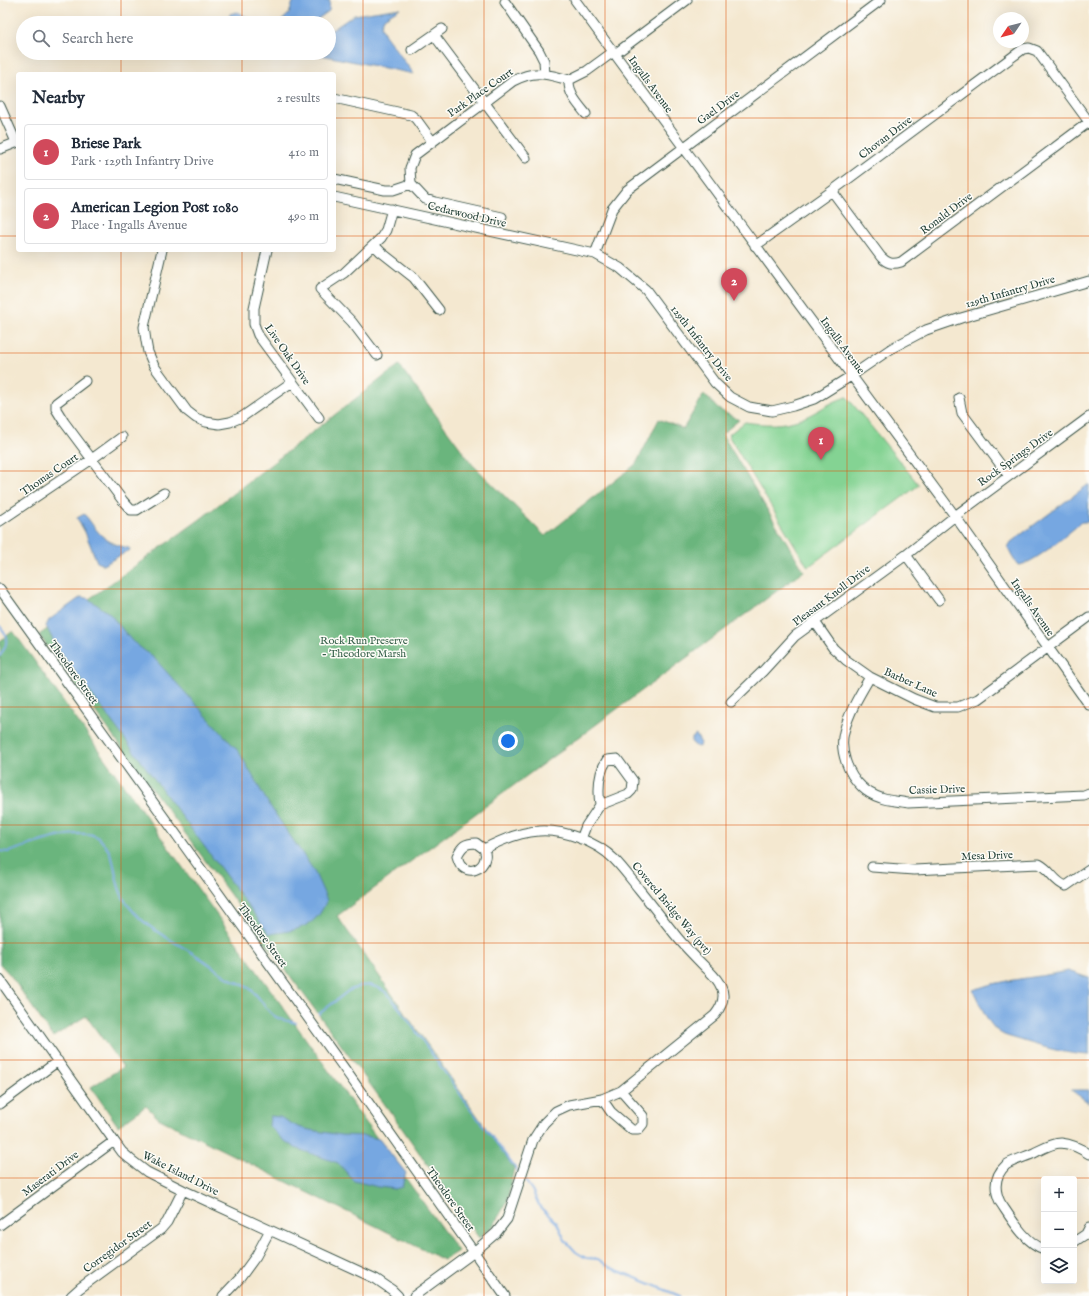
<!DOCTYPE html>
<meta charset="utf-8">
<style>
:root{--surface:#fff;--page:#f6f6f7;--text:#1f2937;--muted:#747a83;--line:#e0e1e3;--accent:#d1495b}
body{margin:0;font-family:"IM FELL English",serif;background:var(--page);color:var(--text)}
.controls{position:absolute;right:12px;bottom:12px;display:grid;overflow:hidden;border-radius:4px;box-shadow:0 4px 16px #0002}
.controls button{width:36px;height:36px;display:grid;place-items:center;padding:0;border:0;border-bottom:1px solid var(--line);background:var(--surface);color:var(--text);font:20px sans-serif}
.compass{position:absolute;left:993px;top:12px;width:36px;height:36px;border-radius:50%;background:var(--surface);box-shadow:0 4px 16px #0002;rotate:235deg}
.you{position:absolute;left:508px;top:741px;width:14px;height:14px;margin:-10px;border:3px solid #fff;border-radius:50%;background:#1a73e8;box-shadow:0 0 0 6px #1a73e833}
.badge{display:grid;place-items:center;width:26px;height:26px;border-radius:50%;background:var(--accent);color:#fff;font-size:13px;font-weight:700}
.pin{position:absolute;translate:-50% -33px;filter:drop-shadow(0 1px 2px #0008)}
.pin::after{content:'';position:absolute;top:21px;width:14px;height:12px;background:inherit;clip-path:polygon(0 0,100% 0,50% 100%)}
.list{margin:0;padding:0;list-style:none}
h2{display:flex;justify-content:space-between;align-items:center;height:52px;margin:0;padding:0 16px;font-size:17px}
h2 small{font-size:13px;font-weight:400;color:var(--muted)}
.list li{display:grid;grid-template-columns:26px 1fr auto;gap:12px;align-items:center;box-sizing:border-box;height:56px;margin:0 8px 8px;padding:0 8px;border:1px solid var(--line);border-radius:4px}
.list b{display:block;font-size:15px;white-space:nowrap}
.list p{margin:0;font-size:13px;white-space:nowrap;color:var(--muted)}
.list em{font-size:13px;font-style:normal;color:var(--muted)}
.icon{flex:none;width:22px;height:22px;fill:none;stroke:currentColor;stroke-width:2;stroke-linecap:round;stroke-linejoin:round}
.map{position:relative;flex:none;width:1089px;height:1296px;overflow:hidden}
.search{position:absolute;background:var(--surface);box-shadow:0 4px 16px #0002;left:16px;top:16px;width:320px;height:44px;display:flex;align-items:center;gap:10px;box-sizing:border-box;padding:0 14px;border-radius:22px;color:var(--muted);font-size:15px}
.panel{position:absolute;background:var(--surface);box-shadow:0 4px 16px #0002;left:16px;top:72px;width:320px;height:180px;border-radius:4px}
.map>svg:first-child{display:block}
</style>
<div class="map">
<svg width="1089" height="1296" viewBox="0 0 1089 1296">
<rect width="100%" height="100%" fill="#fdfcf7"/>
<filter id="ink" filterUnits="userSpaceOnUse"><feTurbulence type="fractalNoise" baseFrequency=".025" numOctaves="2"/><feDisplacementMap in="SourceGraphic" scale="8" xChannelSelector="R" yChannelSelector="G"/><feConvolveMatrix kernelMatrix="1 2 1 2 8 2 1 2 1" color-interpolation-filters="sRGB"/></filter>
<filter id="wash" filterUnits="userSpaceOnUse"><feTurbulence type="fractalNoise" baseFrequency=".012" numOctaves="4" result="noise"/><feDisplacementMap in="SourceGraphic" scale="16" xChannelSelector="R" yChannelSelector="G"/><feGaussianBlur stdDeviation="0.9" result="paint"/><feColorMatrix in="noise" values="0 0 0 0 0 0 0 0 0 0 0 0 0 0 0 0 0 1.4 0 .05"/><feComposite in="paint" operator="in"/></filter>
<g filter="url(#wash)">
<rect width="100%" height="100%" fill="#f4e8d0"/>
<path fill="#84d393" stroke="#528864" d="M 847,397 L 919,485 L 808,567 L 728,435 L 745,422 C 765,425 784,426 803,418 C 818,412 831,401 847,397 Z"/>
<path fill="#6bb57d" stroke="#457958" d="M 399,365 L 472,464 L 545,536 L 636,464 L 659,419 L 683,429 L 704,394 L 718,409 L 739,420 L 722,434 L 804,571 L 337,916 L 514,1168 L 507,1202 L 493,1226 L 479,1238 L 394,1117 L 39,635 L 199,520 Z
M 13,631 L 458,1251 L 444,1260 L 158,1118 L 146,1106 L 118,1126 L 91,1087 L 123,1067 L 86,1016 L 53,1037 L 11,976 L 0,964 L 0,641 Z"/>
<path fill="#76a7e1" stroke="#4a728a" d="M 296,0 L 330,0 L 329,11 L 312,23 L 279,23 L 289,14 L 293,2 Z
M 400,8 L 384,18 L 381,26 L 385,35 L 414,74 L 311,53 L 329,53 L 329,32 L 354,15 Z
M 237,12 L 258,23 L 227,23 L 230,14 Z
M 1089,484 L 1088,522 L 1082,522 C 1068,533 1033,565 1018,565 C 1013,559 1010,554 1008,547 L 1011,542 Z
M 84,514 C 90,520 94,528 100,534 C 108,542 118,546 129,548 L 130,550 L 103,565 L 97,562 L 85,532 L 77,518 Z
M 81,597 L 87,598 L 109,613 L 132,641 L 154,658 L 239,752 L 268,803 L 314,871 L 327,900 C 324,906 321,913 317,917 C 305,930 286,932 269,934 L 56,646 L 46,626 L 49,620 Z
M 696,735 L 701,743 L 700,746 L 697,747 L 692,743 L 692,738 Z
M 1068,971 L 1089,978 L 1089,1055 C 1064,1054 1040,1046 1017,1039 C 1011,1037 1004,1036 999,1032 C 988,1025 979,1002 973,990 C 1003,979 1036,978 1068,971 Z
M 1071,1090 L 1089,1090 L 1089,1103 Z
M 270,1116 L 280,1117 L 298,1127 L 310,1130 L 341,1135 L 366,1136 L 379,1139 L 406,1173 L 402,1187 L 395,1189 L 378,1187 L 354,1181 L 338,1163 L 295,1148 L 282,1139 L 269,1126 Z"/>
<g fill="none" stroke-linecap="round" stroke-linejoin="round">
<path stroke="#76a7e1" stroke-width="2" d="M 0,626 C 9,638 8,644 0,656
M 0,851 L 8,852 C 28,846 81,825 99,838 C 101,840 103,843 105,845 C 118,861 113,882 124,899 C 141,927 171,939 197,956 C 208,962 217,971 227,977 C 234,981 242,984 249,988 C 260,996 263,1007 273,1015 C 279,1020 289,1021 296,1023
M 319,1014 L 348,991 L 360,986 L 370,985 L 379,988 L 387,993 L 401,1010 L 470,1108 L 519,1173
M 524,1179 L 532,1190 L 540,1207 L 557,1223 L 565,1240 L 576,1252 L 586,1258 L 598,1259 L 609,1267 L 680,1296"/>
</g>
</g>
<g filter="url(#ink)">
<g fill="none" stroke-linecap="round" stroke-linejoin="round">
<defs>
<path id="minor" d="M 575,0 L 955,516 L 1089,705
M 505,2 L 539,51 L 544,61 L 545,74
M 434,35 L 526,158
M 412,50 L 442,29
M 615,54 L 687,0
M 569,80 C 568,94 578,104 586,114
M 334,98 L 411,115 L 416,119 L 432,141
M 0,106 L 16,142
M 0,149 L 18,142
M 334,179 L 385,190 L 393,190 L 411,184
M 411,184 L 410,168 L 415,155 L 513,81 C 536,69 546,74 569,80 L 587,71 L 613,52
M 411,184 L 425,199 L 435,202 L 502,217
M 832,191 L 881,257 C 887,263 892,265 901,262 L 1089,122
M 334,197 L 595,254 L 620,268 L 646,290 L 715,383 L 730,397 L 749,407 L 772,411 L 793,406 L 814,399 L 851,376 L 892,348 L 926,330 L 961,318 L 1089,281
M 374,245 L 381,252 L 414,278 L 439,310
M 755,246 L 832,191 L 1023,49 L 1029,48 L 1037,51 L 1089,122
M 162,250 L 144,327 L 146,341 L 148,352 L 154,366 L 187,411 L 196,418 L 206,422 L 219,424 L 230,422 L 242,417 L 292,382
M 267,250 L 254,308 L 254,324 L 258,335 L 319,418
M 595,254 L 612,209 L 627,190 L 881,0
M 377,355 L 352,322 L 320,289 L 344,273 L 381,238 L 386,230 L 392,209
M 85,381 L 56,403 L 56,409 L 64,422 L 123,501 L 131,510 L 137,510 L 164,493
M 959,398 L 962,413 L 1009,476
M 0,521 L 92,459 L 122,437
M 906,555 L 939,600
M 0,589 L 344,1068 L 505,1296
M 815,622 L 833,648 L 846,660 L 870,677 L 914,699 L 935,707 L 958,707 L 978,699 L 1089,617
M 870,677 C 860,694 849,712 844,732 C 839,751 848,774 862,787 C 867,792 875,796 881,798 C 888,801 899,801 908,803 L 1084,795 L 1089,793
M 731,702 L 763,671 L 795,636 L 906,555 L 955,516 L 1089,417
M 581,839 L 586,826 L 600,805 L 628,794 L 632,790 L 633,781 L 617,759 L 607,760 C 598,773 598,790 600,805
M 872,867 L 914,870 L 1039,864 C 1051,870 1054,882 1066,886 L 1089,870
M 0,980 L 114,1141 L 122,1152 L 130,1159 L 147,1172 L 183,1190 L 376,1279 L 392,1290 L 398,1296
M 602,1099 L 611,1112 L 632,1130 L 638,1130 L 643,1124 L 643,1116 L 621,1091
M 0,1104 L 58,1061
M 0,1225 L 114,1141
M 1074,1242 L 1086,1234 L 1089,1228
M 1044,1249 C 1025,1243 1011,1218 1000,1202 C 994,1189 994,1176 1006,1165 C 1011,1161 1028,1156 1034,1153 C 1042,1149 1052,1143 1061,1143 C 1072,1144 1080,1148 1089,1154
M 71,1296 L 80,1288 L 161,1229 L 167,1222 L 183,1190
M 223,1296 L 240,1278 L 256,1256 L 270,1230
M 414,1296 L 474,1252 L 496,1233 L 507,1219 L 533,1140 L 544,1123 L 556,1111 L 569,1105 L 602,1099 L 621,1091 L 715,1015 C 722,1006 726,997 721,987 C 718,979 712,974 706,968 C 696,958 686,948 677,937 C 664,921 652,905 639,889 C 631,879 623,868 614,859 C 597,842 563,829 539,831 C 520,832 501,840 484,849 L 476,843 C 465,843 462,846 457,856 C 458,859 459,863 461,865 C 468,875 483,870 485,858 C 486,856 485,852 484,849"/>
</defs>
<use href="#minor" stroke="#3f574b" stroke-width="11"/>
<use href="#minor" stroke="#fff" stroke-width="9"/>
</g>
</g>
<path fill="none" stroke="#de580e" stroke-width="1" stroke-opacity="0.55" d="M 121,0 L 121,23M 242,0 L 242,23M 363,0 L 363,1296M 484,0 L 484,1296M 605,0 L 605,1296M 726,0 L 726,1296M 847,0 L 847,1296M 968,0 L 968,1296M 121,53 L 121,74M 242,53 L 242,74M 0,118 L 18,118M 334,118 L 1089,118M 0,236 L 18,236M 334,236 L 1089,236M 121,250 L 121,1296M 242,250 L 242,1296M 0,353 L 1089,353M 0,471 L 1089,471M 0,589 L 1089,589M 0,707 L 1089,707M 0,825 L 1089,825M 0,943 L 1089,943M 0,1060 L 1089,1060M 0,1178 L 1089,1178"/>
<g text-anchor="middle" stroke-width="3" stroke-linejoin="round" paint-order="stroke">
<g font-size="11" fill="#1f3d34" stroke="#fdfcf7">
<text transform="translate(651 84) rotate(54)" y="4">Ingalls Avenue</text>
<text transform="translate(480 92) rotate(-35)" y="4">Park Place Court</text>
<text transform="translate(718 107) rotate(-37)" y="4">Gael Drive</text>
<text transform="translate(885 137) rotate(-37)" y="4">Chovan Drive</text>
<text transform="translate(946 213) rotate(-37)" y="4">Ronald Drive</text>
<text transform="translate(467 214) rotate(13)" y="4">Cedarwood Drive</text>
<text transform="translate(1010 291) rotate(-16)" y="4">129th Infantry Drive</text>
<text transform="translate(702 343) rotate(52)" y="4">129th Infantry Drive</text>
<text transform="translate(843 345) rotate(54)" y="4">Ingalls Avenue</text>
<text transform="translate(288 354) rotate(55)" y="4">Live Oak Drive</text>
<text transform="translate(1015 457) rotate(-36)" y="4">Rock Springs Drive</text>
<text transform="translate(49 474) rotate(-34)" y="4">Thomas Court</text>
<text transform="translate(831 595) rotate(-37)" y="4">Pleasant Knoll Drive</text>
<text transform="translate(1033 607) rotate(55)" y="4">Ingalls Avenue</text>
<text transform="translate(74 672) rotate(54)" y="4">Theodore Street</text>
<text transform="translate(911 682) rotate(24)" y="4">Barber Lane</text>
<text transform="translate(937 789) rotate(-2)" y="4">Cassie Drive</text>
<text transform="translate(987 855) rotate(-2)" y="4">Mesa Drive</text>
<text transform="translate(672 908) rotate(50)" y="4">Covered Bridge Way (pvt)</text>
<text transform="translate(263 935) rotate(54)" y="4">Theodore Street</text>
<text transform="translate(50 1173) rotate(-37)" y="4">Maserati Drive</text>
<text transform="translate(181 1173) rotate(27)" y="4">Wake Island Drive</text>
<text transform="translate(451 1199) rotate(55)" y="4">Theodore Street</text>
<text transform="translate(117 1246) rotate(-36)" y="4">Corregidor Street</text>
</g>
<g font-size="11" fill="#38624c" stroke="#fdfcf7">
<text x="364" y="644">Rock Run Preserve<tspan x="364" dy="13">- Theodore Marsh</tspan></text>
</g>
</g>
</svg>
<div class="controls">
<button>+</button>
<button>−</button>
<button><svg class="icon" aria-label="layers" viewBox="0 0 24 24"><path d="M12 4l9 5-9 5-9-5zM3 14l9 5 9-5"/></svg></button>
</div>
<svg class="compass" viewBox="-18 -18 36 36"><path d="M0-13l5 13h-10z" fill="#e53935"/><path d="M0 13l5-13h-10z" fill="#747a83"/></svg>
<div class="you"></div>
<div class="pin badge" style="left:821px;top:460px">1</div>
<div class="pin badge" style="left:734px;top:301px">2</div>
<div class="search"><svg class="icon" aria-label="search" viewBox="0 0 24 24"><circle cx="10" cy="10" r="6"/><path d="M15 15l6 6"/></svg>Search here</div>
<section class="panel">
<h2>Nearby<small>2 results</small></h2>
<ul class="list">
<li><span class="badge">1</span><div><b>Briese Park</b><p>Park · 129th Infantry Drive</p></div><em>410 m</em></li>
<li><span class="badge">2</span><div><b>American Legion Post 1080</b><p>Place · Ingalls Avenue</p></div><em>490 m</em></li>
</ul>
</section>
</div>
